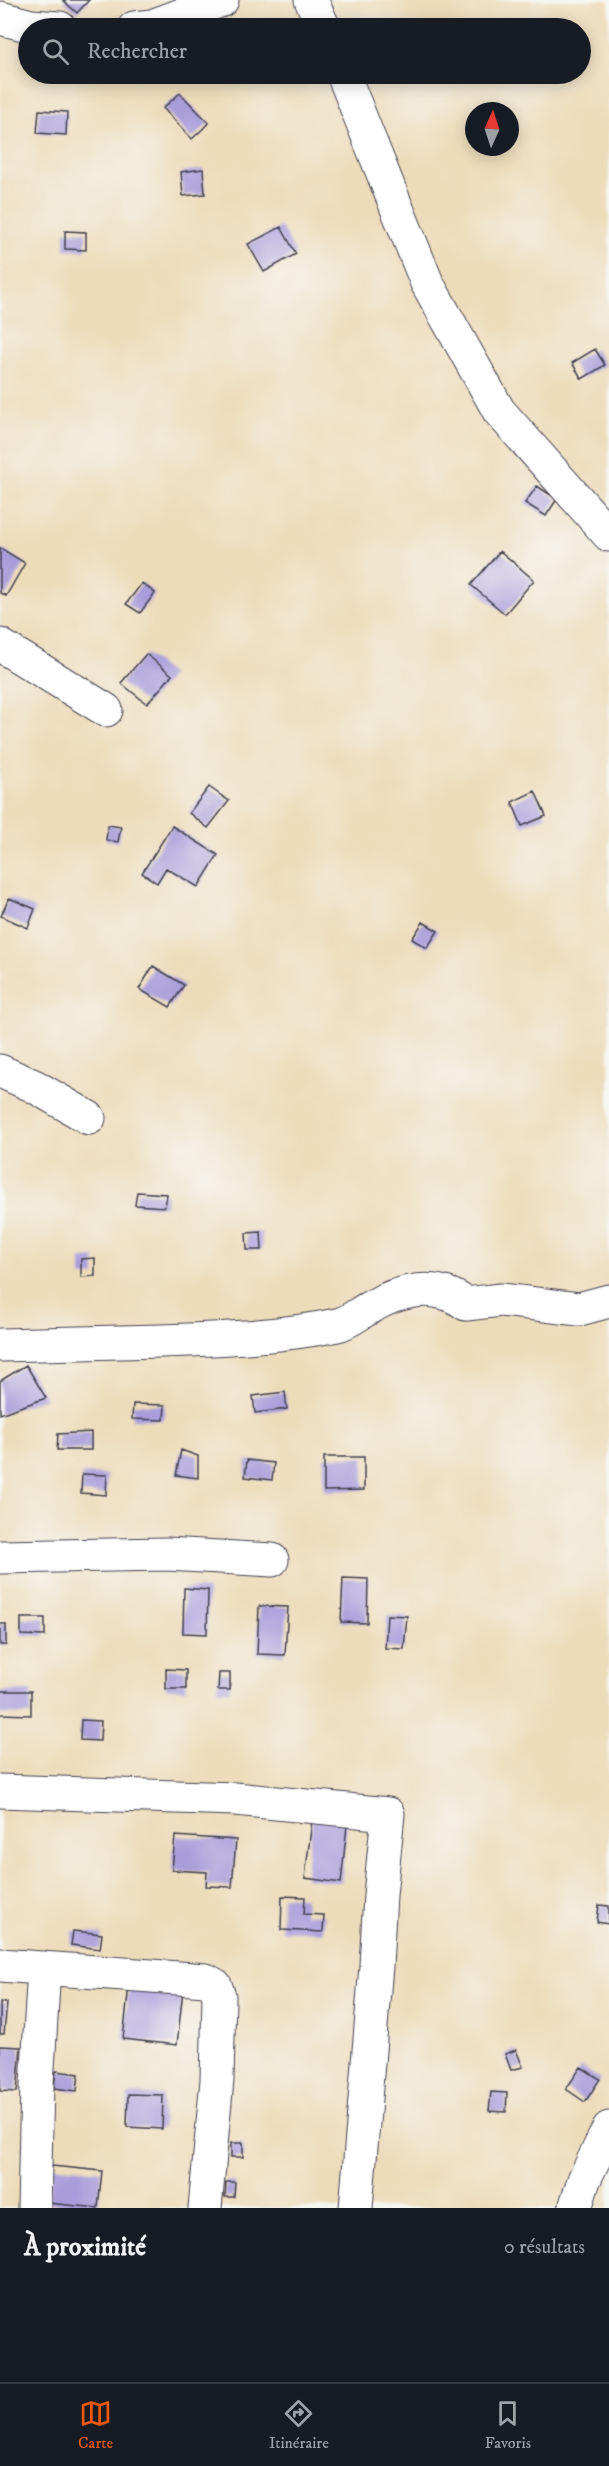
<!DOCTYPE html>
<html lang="fr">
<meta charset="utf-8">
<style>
:root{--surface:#171b24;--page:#242831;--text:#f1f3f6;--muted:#9ea1a6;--line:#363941;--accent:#ea580c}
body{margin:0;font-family:"IM FELL DW Pica",serif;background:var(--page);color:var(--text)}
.compass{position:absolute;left:465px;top:102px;width:54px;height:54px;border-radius:50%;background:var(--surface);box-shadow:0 3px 15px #0003;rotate:3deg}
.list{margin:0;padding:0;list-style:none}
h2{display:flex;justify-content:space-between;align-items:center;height:78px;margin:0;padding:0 24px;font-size:26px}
h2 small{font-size:20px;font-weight:400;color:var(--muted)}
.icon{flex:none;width:33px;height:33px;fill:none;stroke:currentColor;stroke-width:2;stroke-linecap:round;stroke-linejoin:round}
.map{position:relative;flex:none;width:609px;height:2208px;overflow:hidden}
.search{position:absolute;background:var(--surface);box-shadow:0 3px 15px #0003;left:18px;right:18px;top:18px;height:66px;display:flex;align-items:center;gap:15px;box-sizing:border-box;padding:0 21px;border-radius:33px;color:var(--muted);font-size:22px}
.sheet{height:174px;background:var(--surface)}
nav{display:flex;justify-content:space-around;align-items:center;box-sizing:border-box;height:84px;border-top:2px solid var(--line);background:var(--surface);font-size:16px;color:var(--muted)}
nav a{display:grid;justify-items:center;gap:3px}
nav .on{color:var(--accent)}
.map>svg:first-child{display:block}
</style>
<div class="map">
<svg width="609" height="2208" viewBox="0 0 609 2208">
<rect width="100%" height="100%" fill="#f6f6f2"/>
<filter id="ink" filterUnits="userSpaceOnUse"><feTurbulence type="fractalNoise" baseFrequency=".0167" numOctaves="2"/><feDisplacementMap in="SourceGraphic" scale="12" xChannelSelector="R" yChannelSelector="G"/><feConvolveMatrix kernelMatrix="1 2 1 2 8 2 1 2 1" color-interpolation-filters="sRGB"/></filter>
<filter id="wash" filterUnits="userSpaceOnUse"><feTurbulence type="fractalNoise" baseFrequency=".008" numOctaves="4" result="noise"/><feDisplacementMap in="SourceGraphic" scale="24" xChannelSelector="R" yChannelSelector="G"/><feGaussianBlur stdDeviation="1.35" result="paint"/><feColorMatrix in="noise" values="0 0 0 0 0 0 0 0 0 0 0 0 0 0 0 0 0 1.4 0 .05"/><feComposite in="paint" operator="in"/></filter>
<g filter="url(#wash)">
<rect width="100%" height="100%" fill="#eddcba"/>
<g id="blocks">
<path fill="#a99cda" d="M 63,0 L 89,0 L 77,13 Z
M 180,93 L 209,123 L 192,139 L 163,108 Z
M 39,110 L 67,112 L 66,135 L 37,133 Z
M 203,169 L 205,194 L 183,196 L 181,172 Z
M 281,227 L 296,254 L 264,272 L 248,244 Z
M 65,231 L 86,232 L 86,250 L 65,249 Z
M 595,349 L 605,365 L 582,379 L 572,363 Z
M 537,486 L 557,499 L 546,516 L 525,503 Z
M 0,548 L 25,563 L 6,596 L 0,593 Z
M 500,551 L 534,580 L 505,614 L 471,585 Z
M 142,583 L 155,593 L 140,613 L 126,604 Z
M 146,654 L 172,675 L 147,704 L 121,683 Z
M 209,787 L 229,801 L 208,828 L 189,813 Z
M 535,791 L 546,816 L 522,826 L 512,802 Z
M 108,825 L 121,827 L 118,842 L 106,840 Z
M 172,826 L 218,855 L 198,887 L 166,868 L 157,883 L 142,873 Z
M 9,898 L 35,909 L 28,928 L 1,916 Z
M 423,922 L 438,931 L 427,948 L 412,939 Z
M 153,966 L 184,985 L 170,1007 L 139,989 Z
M 137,1192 L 167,1194 L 165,1207 L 135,1205 Z
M 261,1232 L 262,1250 L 247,1250 L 246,1233 Z
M 95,1258 L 95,1276 L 81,1277 L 81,1259 Z
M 26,1365 L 46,1398 L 0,1414 L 0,1381 Z
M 285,1392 L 287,1409 L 255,1413 L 253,1396 Z
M 133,1404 L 165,1405 L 164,1420 L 132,1419 Z
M 91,1432 L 91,1450 L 57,1450 L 58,1434 Z
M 181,1450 L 198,1456 L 198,1478 L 176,1475 Z
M 324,1457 L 364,1457 L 364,1490 L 324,1491 Z
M 247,1460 L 274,1463 L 272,1480 L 245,1477 Z
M 82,1474 L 107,1475 L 106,1495 L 81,1493 Z
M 343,1578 L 368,1579 L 367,1623 L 341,1622 Z
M 184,1588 L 208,1590 L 207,1634 L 183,1633 Z
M 259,1606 L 288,1607 L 285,1655 L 257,1654 Z
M 387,1615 L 407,1616 L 404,1649 L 385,1648 Z
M 21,1618 L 45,1618 L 45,1636 L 21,1635 Z
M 0,1624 L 6,1624 L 6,1645 L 0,1645 Z
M 166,1669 L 186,1670 L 186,1689 L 166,1689 Z
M 219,1673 L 230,1673 L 230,1690 L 218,1690 Z
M 0,1691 L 31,1691 L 31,1715 L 0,1714 Z
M 81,1720 L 101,1721 L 100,1741 L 80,1740 Z
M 313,1812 L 348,1816 L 341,1883 L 305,1878 Z
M 175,1836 L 236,1840 L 232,1887 L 206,1886 L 207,1872 L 172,1870 Z
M 282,1896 L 305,1897 L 304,1914 L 324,1915 L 323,1932 L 281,1930 Z
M 599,1905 L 609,1906 L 609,1924 L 597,1922 Z
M 73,1931 L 102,1934 L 100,1949 L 71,1945 Z
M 129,1985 L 183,1990 L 177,2045 L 123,2039 Z
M 0,2002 L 7,2003 L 4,2034 L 0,2034 Z
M 0,2046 L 21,2047 L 17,2092 L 0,2091 Z
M 516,2050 L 523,2067 L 511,2070 L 505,2054 Z
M 581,2067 L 600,2079 L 585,2102 L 566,2089 Z
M 56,2071 L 79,2074 L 77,2091 L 54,2088 Z
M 491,2092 L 507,2093 L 506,2112 L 489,2111 Z
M 128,2094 L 163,2095 L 162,2129 L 127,2127 Z
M 231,2143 L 243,2143 L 243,2157 L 231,2157 Z
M 52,2166 L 102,2171 L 98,2208 L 48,2203 Z
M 226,2182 L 235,2182 L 234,2197 L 225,2197 Z"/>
</g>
</g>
<g filter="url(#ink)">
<use href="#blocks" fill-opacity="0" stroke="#403e4e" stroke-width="1.5"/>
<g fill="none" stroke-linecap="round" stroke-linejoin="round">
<defs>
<path id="minor" d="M 311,0 L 324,28
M 0,18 L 31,26 L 60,28
M 134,28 L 152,26 L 222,0
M 343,74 L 427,283 L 499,411 L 609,535
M 0,645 L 106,710
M 0,1071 L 34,1086 L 89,1118
M 0,1345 C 53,1344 106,1342 160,1341 C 219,1339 279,1337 337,1325 C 348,1323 359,1313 369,1308 C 399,1290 436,1281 466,1304 L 501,1300 L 579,1309 L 609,1301
M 0,1557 L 167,1554 L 272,1560
M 0,1791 L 235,1799 L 388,1814 L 380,1895 L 376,1966 L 356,2208
M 0,1965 L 206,1980 L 215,1985 L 219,1996 L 217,2080 L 205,2208
M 34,2208 L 37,2085 L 44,1968
M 575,2208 L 584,2180 L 609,2128"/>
</defs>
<use href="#minor" stroke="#403e4e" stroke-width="35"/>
<use href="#minor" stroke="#fff" stroke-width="33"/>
</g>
</g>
</svg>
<svg class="compass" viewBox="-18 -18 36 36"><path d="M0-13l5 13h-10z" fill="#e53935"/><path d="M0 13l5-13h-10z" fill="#9ea1a6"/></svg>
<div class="search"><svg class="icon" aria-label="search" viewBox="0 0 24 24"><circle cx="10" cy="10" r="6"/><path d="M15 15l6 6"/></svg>Rechercher</div>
</div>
<section class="sheet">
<h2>À proximité<small>0 résultats</small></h2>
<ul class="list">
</ul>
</section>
<nav>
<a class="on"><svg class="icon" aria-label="map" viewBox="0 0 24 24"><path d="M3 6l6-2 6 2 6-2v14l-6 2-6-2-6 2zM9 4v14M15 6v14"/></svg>Carte</a>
<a><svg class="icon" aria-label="directions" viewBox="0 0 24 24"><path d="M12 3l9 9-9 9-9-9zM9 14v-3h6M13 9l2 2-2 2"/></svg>Itinéraire</a>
<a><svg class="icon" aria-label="saved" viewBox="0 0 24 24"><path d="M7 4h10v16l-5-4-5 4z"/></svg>Favoris</a>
</nav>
